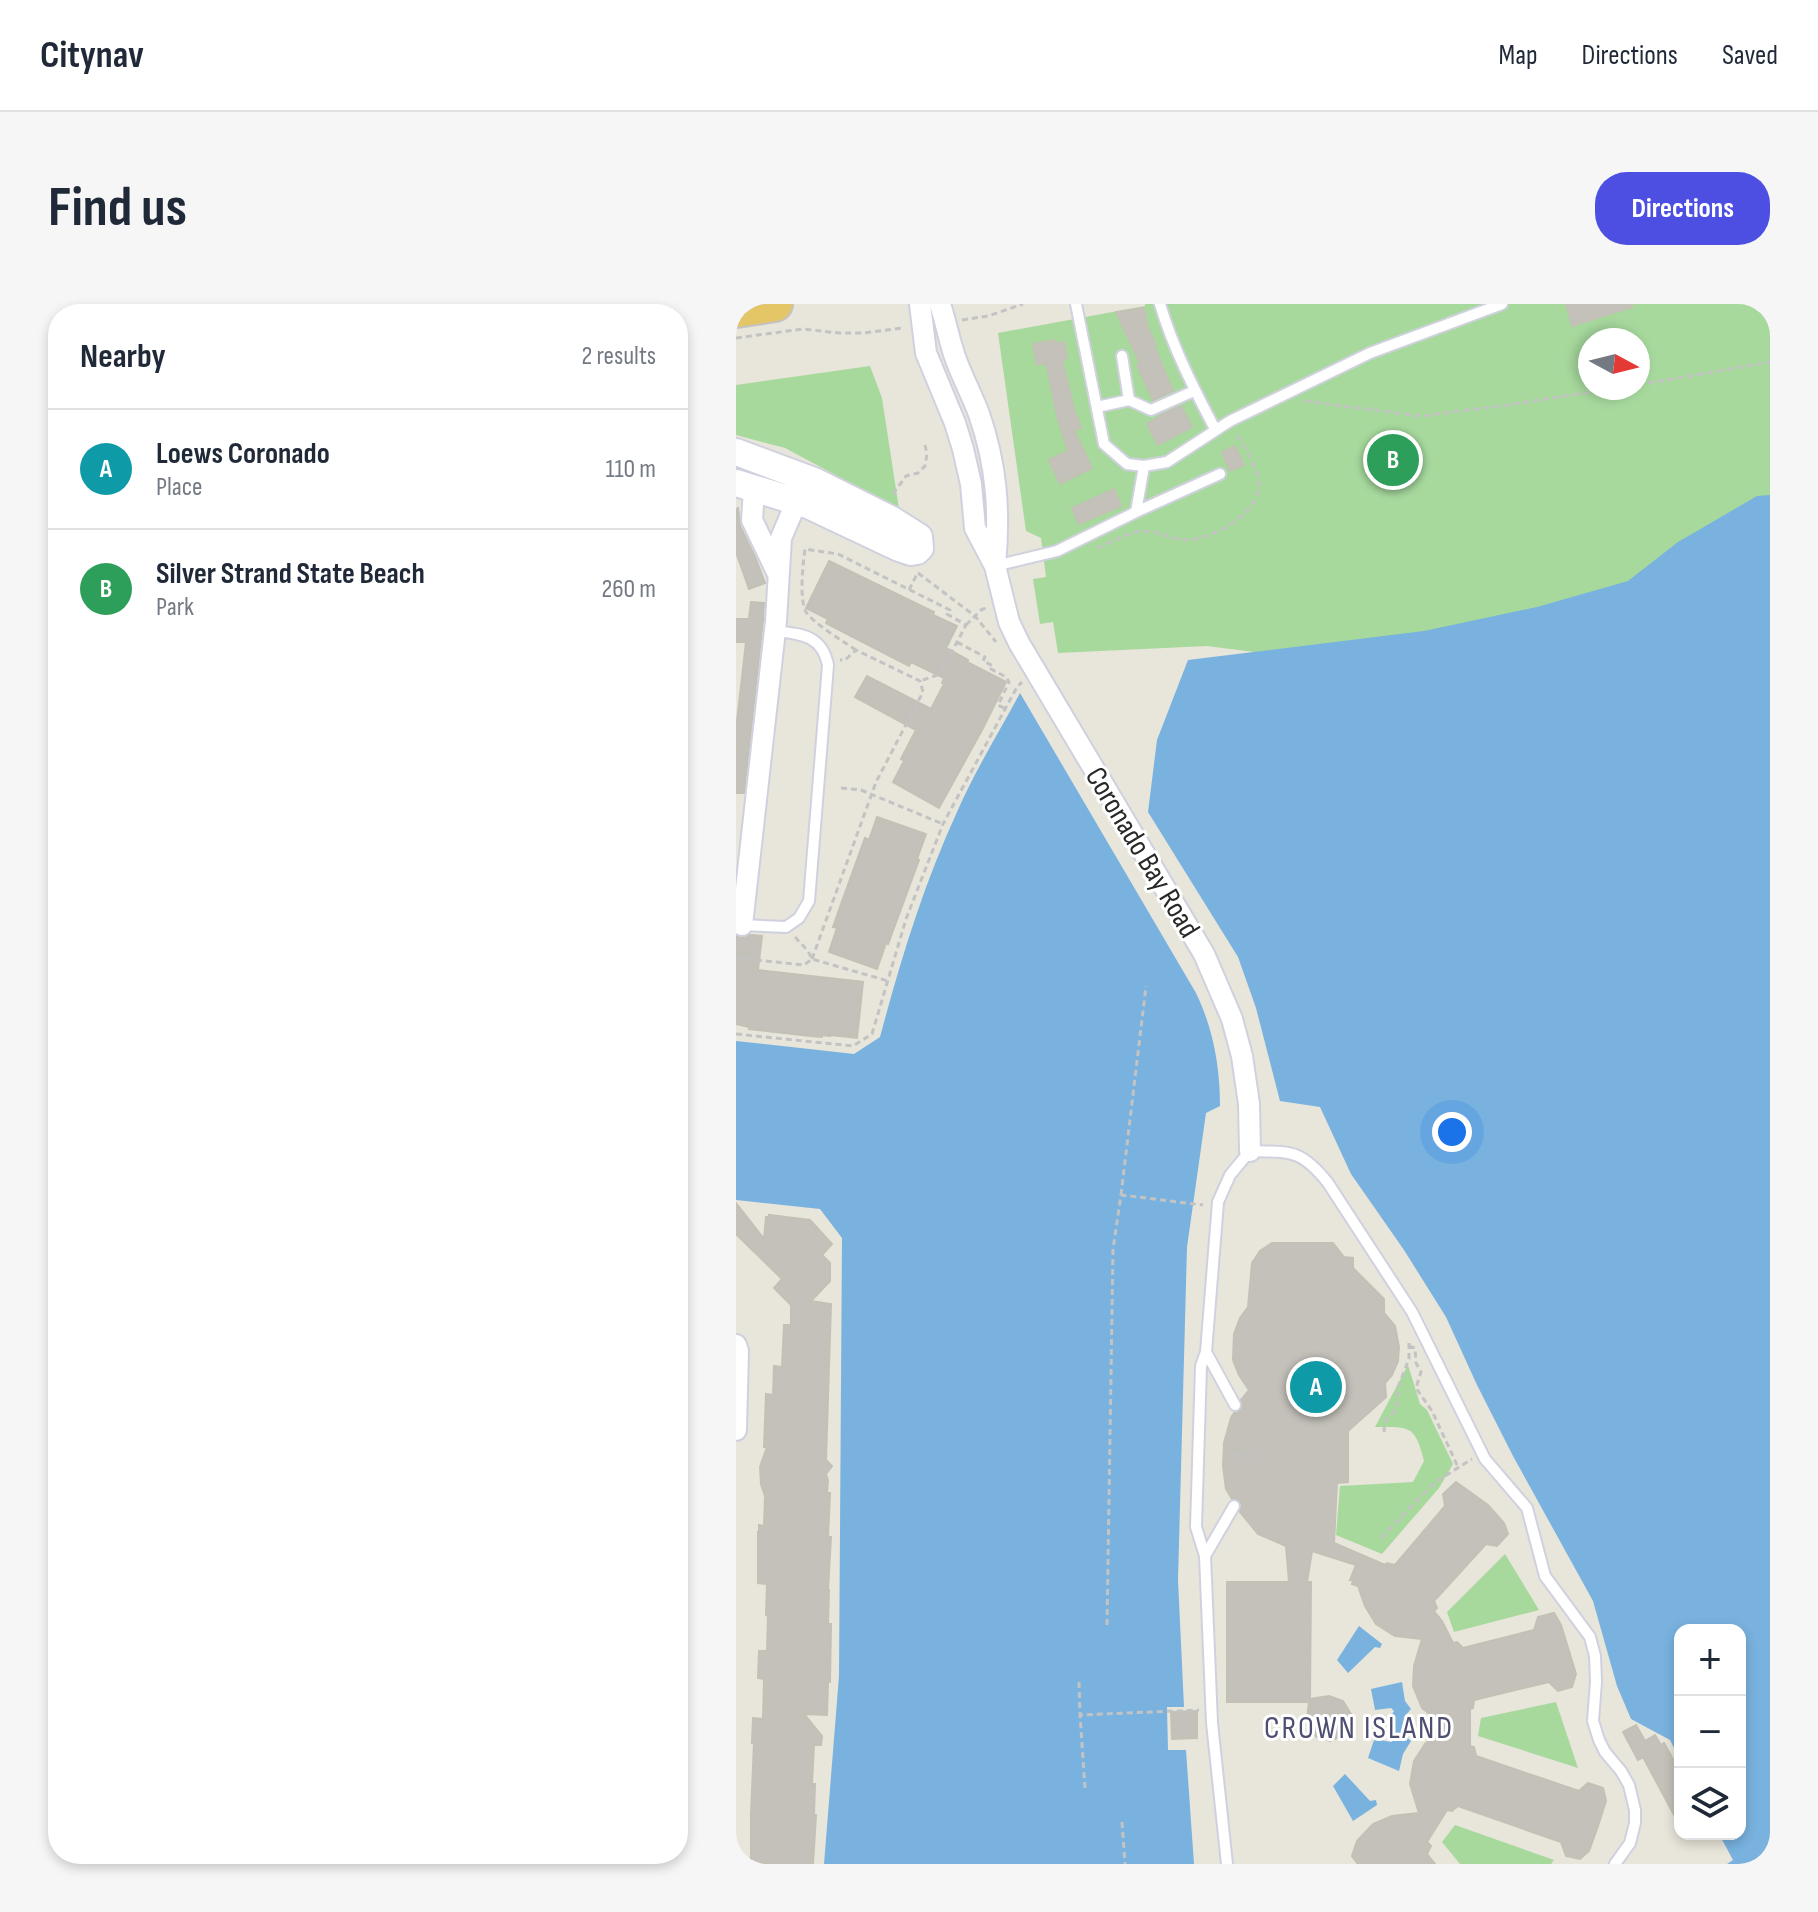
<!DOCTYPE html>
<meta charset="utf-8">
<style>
:root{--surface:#fff;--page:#f6f6f7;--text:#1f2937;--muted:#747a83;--line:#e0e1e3;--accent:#4d4fe3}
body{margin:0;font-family:"Sofia Sans Condensed",sans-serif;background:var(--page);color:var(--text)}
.controls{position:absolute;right:24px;bottom:24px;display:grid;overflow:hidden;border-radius:16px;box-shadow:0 4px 12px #0003}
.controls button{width:72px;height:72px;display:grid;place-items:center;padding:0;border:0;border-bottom:2px solid var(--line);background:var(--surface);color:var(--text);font:40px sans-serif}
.compass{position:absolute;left:842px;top:24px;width:72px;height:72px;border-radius:50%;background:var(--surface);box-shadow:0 4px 12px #0003;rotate:97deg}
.you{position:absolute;left:716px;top:828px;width:28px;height:28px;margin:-20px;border:6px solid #fff;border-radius:50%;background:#1a73e8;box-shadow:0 0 0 12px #1a73e833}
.badge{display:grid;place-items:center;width:52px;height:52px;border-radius:50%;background:var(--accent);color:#fff;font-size:26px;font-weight:700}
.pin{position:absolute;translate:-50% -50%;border:4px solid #fff;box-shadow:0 2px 8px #0006}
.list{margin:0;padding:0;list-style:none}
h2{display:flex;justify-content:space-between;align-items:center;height:104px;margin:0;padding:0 32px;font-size:34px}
h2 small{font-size:26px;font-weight:400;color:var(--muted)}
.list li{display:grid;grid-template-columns:52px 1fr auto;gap:24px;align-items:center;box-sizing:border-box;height:120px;padding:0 32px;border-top:2px solid var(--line)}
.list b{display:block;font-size:30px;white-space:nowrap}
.list p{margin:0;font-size:26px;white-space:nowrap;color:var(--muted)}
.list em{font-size:26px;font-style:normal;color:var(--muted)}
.icon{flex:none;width:44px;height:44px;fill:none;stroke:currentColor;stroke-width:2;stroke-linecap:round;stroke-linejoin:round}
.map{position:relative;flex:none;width:1034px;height:1560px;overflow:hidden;border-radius:32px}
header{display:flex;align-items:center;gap:48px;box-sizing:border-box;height:112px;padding:0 40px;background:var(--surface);border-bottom:2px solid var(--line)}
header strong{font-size:38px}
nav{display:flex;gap:44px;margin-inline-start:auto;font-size:28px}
.intro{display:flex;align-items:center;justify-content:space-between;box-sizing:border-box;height:192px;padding:0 48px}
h1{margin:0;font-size:56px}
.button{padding:20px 36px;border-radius:32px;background:var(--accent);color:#fff;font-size:28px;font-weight:700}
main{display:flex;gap:48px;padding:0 48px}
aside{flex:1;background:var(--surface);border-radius:32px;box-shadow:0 4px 12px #0003}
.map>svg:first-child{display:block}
</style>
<header>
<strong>Citynav</strong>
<nav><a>Map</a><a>Directions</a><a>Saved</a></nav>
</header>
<div class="intro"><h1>Find us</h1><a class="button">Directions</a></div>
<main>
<aside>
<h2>Nearby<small>2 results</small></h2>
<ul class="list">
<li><span class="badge" style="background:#0f9aa8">A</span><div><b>Loews Coronado</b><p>Place</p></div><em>110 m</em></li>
<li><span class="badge" style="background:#2e9e5b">B</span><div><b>Silver Strand State Beach</b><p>Park</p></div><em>260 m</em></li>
</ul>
</aside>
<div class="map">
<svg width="1034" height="1560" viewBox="0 0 1034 1560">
<rect width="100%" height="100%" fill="#e8e5db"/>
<path fill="#a7d99d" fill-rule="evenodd" d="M 409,0 L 1034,0 L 1034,233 L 993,255 L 591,357 L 471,342 L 322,349 L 317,318 L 304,320 L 297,275 L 310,273 L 305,234 L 290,227 L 262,29 L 409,2 ZM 854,36 L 902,36 L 902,84 L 854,84 Z
M 134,62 L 146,94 L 163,205 L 49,144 L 0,131 L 0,81 Z
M 672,1061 L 684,1100 L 691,1106 L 717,1160 L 703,1184 L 646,1250 L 600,1231 L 604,1182 L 677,1178 L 688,1157 C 679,1121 674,1123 639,1123 Z
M 769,1250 L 803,1306 L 718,1328 L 711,1308 Z
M 820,1398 L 842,1464 L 742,1432 L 745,1414 Z
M 719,1521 L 818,1556 L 815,1560 L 724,1560 L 706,1538 Z"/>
<path fill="#79b2df" d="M 1034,191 L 1034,1560 L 991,1560 L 997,1556 L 983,1530 L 1004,1530 L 1004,1326 L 944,1326 L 944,1456 L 934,1436 L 895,1415 L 881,1382 L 857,1297 L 777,1152 L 741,1081 L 710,1013 L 668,946 L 615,870 L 584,803 L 544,797 L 520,704 L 502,653 L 412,508 L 421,436 L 452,356 L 688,327 L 801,303 L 892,277 L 942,238 L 1021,192 Z
M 284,389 L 460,689 C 477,724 484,762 484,802 L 470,809 L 451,943 L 442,1276 L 448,1403 L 431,1403 L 432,1446 L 450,1446 L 458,1560 L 88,1560 L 103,1372 L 106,934 L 84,905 L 0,896 L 0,737 L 118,750 L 144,733 C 165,655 187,582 221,508 C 239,467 263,428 284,389 Z
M 623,1322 L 646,1340 L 644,1344 L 639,1343 L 612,1369 L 601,1356 Z
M 666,1378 L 669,1397 L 675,1405 L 668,1413 L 667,1430 L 675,1437 L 667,1450 L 663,1467 L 632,1454 L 639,1433 L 649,1437 L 656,1438 C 657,1426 650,1418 658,1407 L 655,1404 L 639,1406 L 635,1385 Z
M 609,1470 L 634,1497 L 640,1496 L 641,1501 L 617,1517 L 597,1482 Z"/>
<path fill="#c4c1ba" stroke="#c3c1b5" stroke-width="2" d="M 830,0 L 896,0 L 896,3 L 836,22 Z
M 408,4 L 411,22 L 420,41 L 418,42 L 437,87 L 417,96 L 401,61 L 404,59 L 380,8 Z
M 318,36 L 319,39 L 328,38 L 331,55 L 326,56 L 338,105 L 345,124 L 338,126 L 356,164 L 324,180 L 313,156 L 332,147 L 321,112 L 310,59 L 301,61 L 297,40 Z
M 445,102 L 456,123 L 422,141 L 411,120 L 425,112 L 424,111 Z
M 499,142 L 508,161 L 494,167 L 486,148 Z
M 378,185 L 385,202 L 343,220 L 336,204 Z
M 2,204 L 4,222 L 19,253 L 29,279 L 13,285 L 0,248 L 0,205 Z
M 93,257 L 198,308 L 197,311 L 221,322 L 210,344 L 232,356 L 231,358 L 270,378 L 246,426 L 203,504 L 157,478 L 168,457 L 165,455 L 180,426 L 119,393 L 131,372 L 195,405 L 208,380 L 206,379 L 208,374 L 175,358 L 173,362 L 117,333 L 90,319 L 92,315 L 70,304 Z
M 15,298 L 28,299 L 27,316 L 8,489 L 0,489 L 0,426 L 10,338 L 0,338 L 0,315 L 13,315 Z
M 141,513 L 190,530 L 181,555 L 183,556 L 152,640 L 150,639 L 141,665 L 93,648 L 101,624 L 97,623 L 104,603 L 129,534 L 133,536 Z
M 14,631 L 26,632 L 22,666 L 127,678 L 121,734 L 94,731 L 94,732 L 86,731 L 86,733 L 74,732 L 13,725 L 13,723 L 0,720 L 0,632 L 5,634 Z
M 0,899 L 28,935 L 30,913 L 33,913 L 33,911 L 74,916 L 96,940 L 86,951 L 94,959 L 94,977 L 75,997 L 95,1000 L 90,1156 L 96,1162 L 90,1170 L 92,1176 L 91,1189 L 94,1189 L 92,1233 L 95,1233 L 92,1286 L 93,1286 L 92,1320 L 95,1320 L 94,1378 L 92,1378 L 91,1411 L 68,1410 L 86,1432 L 85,1441 L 78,1441 L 76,1480 L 79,1480 L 78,1511 L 80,1511 L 77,1560 L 15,1560 L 15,1511 L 18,1439 L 16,1439 L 17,1414 L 27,1415 L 28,1375 L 22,1374 L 23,1347 L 31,1347 L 32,1311 L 30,1311 L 31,1280 L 22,1279 L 22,1228 L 23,1228 L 23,1221 L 28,1222 L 29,1192 L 25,1180 L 24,1163 L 31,1143 L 28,1143 L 30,1090 L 37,1091 L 38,1062 L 46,1063 L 48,1021 L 55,1021 L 55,1001 L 38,984 L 46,975 L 0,930 Z
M 536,939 L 597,939 L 608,953 L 617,954 L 617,964 L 648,995 L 648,1009 L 659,1022 L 663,1043 L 662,1057 L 656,1071 L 649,1079 L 650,1093 L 612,1127 L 612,1178 L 601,1179 L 598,1239 L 649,1261 L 651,1259 L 659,1261 L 709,1202 L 707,1190 L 720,1178 L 752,1201 L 768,1219 L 772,1230 L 761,1242 L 750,1240 L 698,1297 L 701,1304 L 698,1307 L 706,1317 L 717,1339 L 721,1338 L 727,1344 L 798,1326 L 802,1313 L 818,1309 L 825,1321 L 840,1370 L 836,1383 L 822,1387 L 813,1378 L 738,1396 L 737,1404 L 734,1405 L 734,1442 L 738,1443 L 740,1452 L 843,1487 L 852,1479 L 867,1484 L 870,1497 L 862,1522 L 853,1547 L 844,1555 L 830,1552 L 825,1538 L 722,1502 L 716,1507 L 711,1506 L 691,1538 L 695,1542 L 691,1550 L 699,1560 L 622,1560 L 616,1552 L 621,1537 L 637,1520 L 656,1512 L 683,1509 L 674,1480 L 678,1457 L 689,1440 L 709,1423 L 686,1404 L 677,1382 L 678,1362 L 686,1335 L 659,1332 L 640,1320 L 629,1302 L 622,1282 L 616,1280 L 617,1276 L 614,1276 L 620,1261 L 576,1247 L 571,1278 L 575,1278 L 574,1395 L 593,1392 L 607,1397 L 615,1410 L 613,1425 L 608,1431 L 594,1437 L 581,1433 L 575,1428 L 571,1415 L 573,1398 L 491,1398 L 491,1278 L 553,1278 L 550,1242 L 522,1230 L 504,1208 L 505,1199 L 501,1195 L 496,1195 L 490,1185 L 487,1162 L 488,1139 L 495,1114 L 498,1109 L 505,1106 L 507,1100 L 505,1096 L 513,1086 L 503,1071 L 497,1056 L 498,1030 L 504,1014 L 512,1003 L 516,959 L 524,947 Z
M 461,1407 L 461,1434 L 436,1435 L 435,1408 Z
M 900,1421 L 909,1437 L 919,1431 L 925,1441 L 928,1439 L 944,1468 L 944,1522 L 907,1453 L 902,1456 L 887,1428 Z"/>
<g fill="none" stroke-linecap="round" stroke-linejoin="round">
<defs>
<path id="service" d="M 340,0 L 368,140 L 391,160 L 408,162 L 431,158 L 494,117 L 634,49 L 766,0
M 424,0 C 437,44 458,85 479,125
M 386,52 L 393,96
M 361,103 L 393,96 L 415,106 L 458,87
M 400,208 L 484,170
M 259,262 L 321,247 L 400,208 L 408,162
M 6,621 L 50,623 L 63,614 L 73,597 L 92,361 C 86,331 65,330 39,327
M 470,1048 L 499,1101
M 469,1252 L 498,1202
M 491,1560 L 476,1419 L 469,1252 L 460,1223 L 465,1062 L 470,1048 L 482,898 L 494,871 L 514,847 C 555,848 565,845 592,879 L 676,1008 L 749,1155 L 791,1204 L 809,1272 L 854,1333 L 859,1352 L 860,1378 L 857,1417 L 863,1436 L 869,1448 L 885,1467 L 893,1481 L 899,1506 L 899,1519 L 894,1539 L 879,1560"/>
<path id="minor" d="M 184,0 L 190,49 L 219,119 L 227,145 L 235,180 L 239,224 L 259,262 L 273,318 L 283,339 L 468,650 L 496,715 L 506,752 L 513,800 L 514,847
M 204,0 C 210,18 213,36 219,53 C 226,73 236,91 243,110 C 261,162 264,208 259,262
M 18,185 L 16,216 L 41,268
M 6,621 L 40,317 L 45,234 L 60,199
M 0,1041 L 2,1047 L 0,1126"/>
<path id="tertiary" d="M 0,148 L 78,177 L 156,216 L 183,233 L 184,244 L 181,247 L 175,248 L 163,244 L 72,201 L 0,179"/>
<path id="trunk" d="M 0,6 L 39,0"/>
</defs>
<use href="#service" stroke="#d0d1df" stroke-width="14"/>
<use href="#minor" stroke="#d0d1df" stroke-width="24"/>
<use href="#tertiary" stroke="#d0d1df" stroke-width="30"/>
<use href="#trunk" stroke="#c3c3c3" stroke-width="38"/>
<path stroke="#c3c3c3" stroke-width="3" stroke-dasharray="6 4" stroke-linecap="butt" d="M 226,16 L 252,12 L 287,0
M 0,34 L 67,25 L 103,29 L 128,29 L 167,24
M 902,81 L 1034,58
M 569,97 L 684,112 L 772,101 L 881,84
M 157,190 L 170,172 L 182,169 L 189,162 L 191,150 L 189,141
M 361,244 C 376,238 392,228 408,227 C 422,227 436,235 450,236 C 475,236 525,209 523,180 C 522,163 509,145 501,130
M 182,269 L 239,312 L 260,338
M 173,286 L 182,268
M 230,321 L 245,306 L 252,303
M 221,338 L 249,353 L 247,357 L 257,362 L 255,365 L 270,373 L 273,378 L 262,401 L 270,405
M 120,346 C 108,338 77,319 70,308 C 63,295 67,260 69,245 L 102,250 L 214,306 L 211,310 L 230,321 L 204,370 L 184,377
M 105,484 L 125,486 L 207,520
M 59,633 L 72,647 L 76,655
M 0,654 L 68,661 L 76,655 L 152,677
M 76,655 L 140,478 L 187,388 L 184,377 L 120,346 L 109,356 L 104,356
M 0,730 L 117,742 L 136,730 L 170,615 L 207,520 L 281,383 L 286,378
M 385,891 L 410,682
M 673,1042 L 679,1044 L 680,1059 L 685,1068 L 680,1084 L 696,1107 L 722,1163
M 648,1128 L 649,1117 L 661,1105 L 662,1083 L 673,1055 L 673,1035
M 498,1151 L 519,1152
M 645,1234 L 691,1186 L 701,1177 L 736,1155
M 371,1321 L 377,945 L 385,891 L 467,901
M 343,1378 L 344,1411
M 349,1484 L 344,1411 L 463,1406
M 386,1518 L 389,1560"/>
<use href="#service" stroke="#fff" stroke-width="10"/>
<use href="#minor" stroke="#fff" stroke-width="20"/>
<use href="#tertiary" stroke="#fff" stroke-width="26"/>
<use href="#trunk" stroke="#e4c666" stroke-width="34"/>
</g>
<g text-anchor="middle" stroke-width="6" stroke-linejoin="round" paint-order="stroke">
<g font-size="30" fill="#282828" stroke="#fff">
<text transform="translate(407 548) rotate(59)" y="10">Coronado Bay Road</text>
</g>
<g font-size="32" letter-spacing="2" fill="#4e4e72" stroke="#fff">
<text x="623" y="1434">CROWN ISLAND</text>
</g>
</g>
</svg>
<div class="controls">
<button>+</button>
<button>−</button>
<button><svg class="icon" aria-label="layers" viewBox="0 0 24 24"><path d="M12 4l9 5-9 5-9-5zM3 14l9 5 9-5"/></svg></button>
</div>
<svg class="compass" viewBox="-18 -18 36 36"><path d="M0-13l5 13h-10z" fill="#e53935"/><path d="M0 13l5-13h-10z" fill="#747a83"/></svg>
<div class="you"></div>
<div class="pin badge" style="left:580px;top:1083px;background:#0f9aa8">A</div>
<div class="pin badge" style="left:657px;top:156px;background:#2e9e5b">B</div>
</div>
</main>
